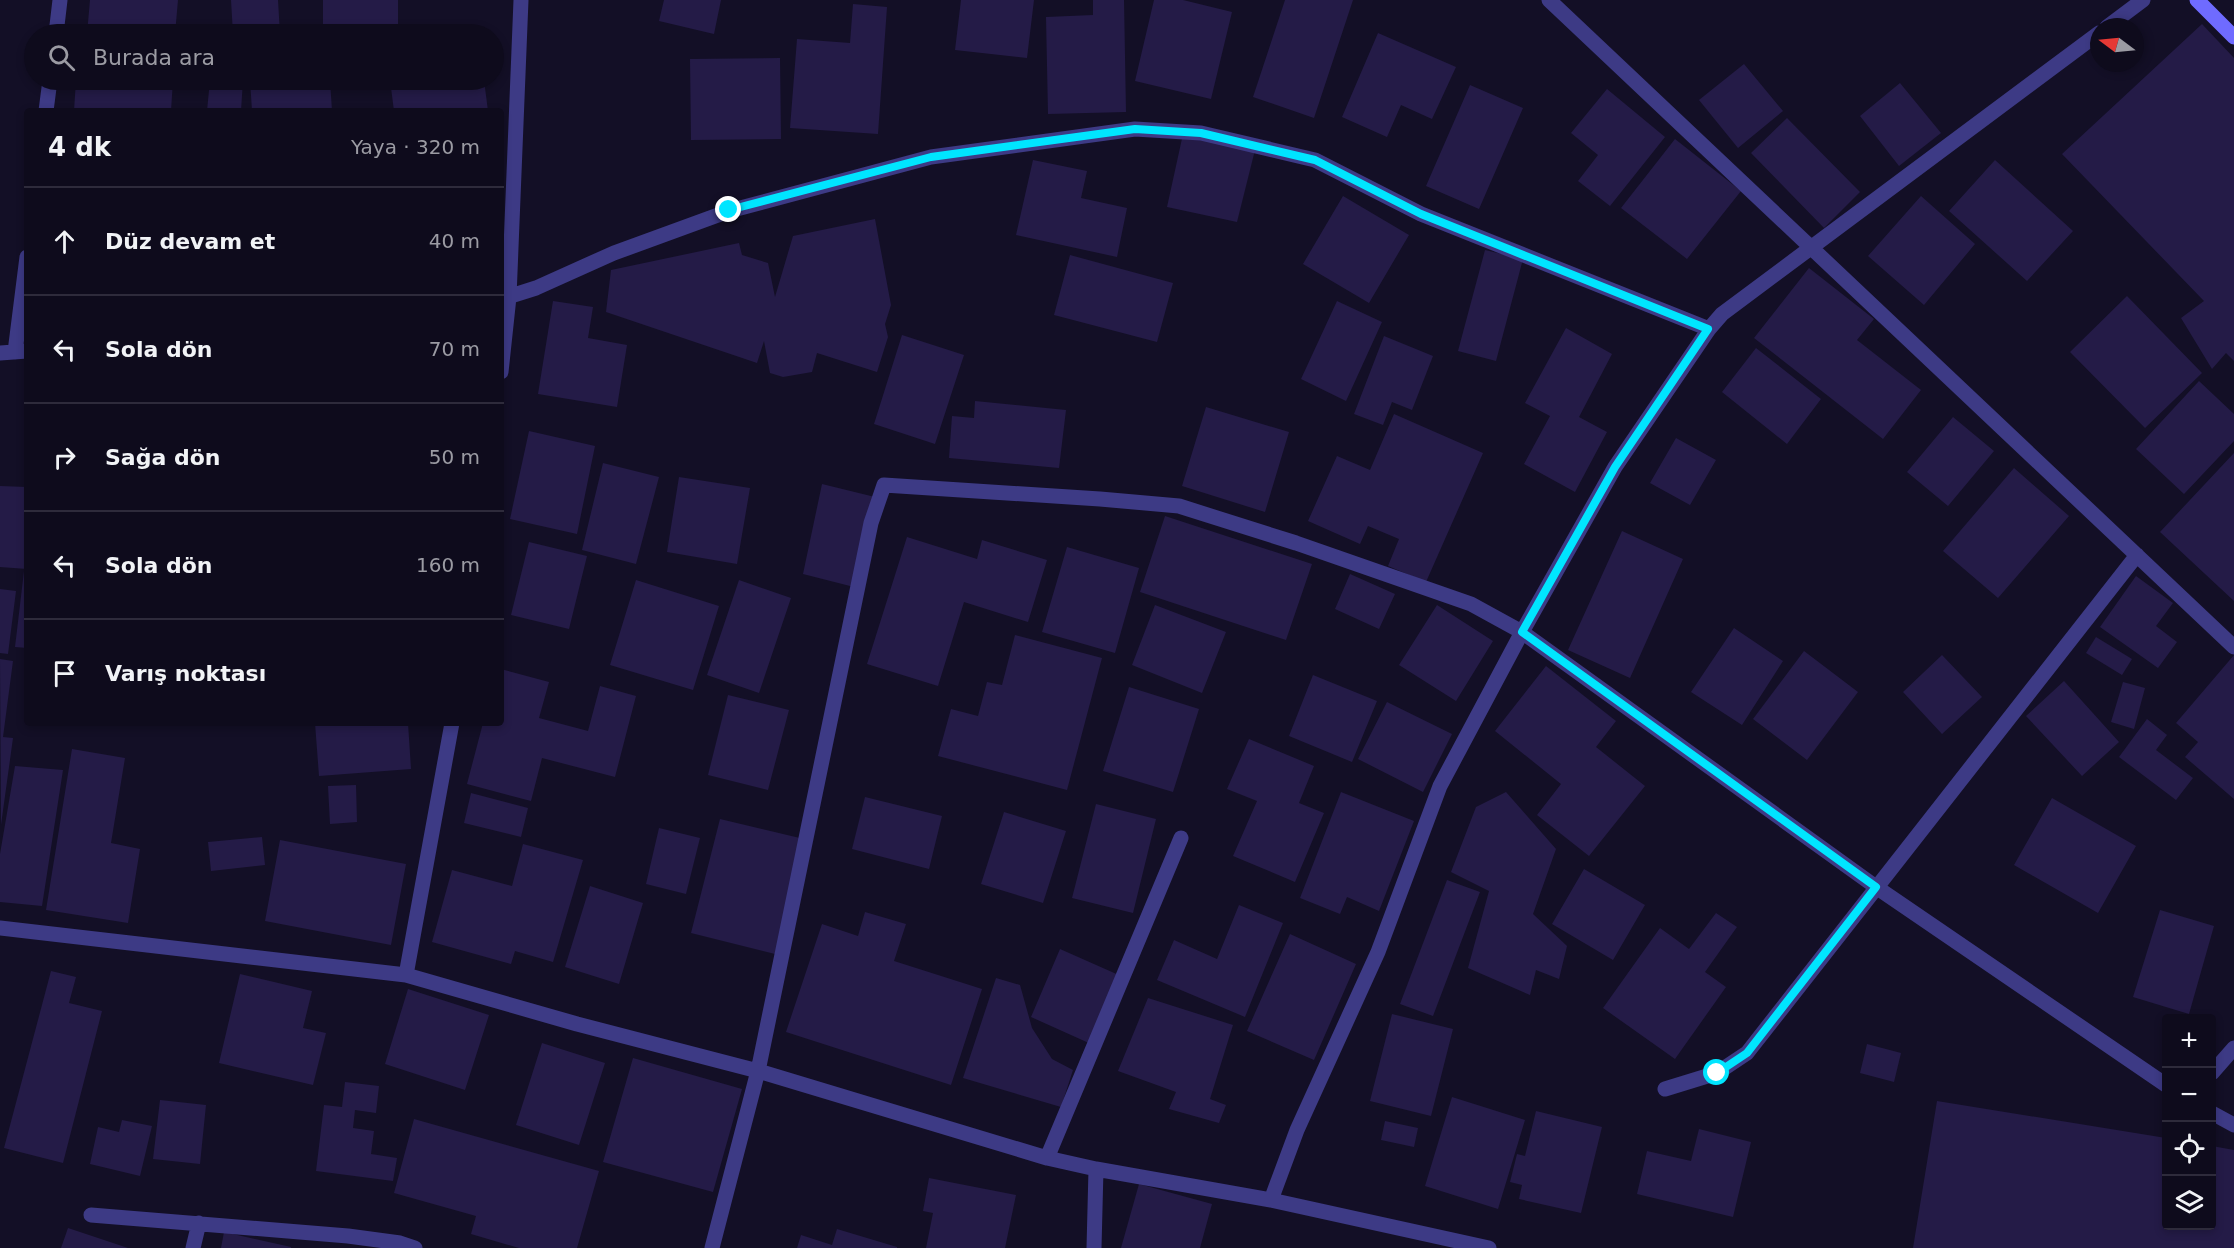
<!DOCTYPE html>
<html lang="tr">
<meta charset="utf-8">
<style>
:root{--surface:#0e0b1c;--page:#171425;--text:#f1f3f6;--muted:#9b9ba3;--line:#2e2b3b}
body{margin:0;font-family:"DejaVu Sans",sans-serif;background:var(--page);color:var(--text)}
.controls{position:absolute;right:18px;bottom:18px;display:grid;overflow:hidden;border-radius:6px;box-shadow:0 3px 9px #0003}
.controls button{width:54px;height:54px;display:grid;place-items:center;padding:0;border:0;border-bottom:2px solid var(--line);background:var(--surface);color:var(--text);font:30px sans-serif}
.compass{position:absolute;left:2090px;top:18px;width:54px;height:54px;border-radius:50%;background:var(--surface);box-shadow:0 3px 9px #0003;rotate:286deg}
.stop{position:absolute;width:18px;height:18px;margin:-14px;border:4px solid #00e5ff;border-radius:50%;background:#fff}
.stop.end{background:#00e5ff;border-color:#fff;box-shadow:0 2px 6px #0008}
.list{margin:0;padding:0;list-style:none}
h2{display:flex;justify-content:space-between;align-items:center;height:78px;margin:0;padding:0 24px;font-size:26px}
h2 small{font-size:20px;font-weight:400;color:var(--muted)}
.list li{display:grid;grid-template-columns:39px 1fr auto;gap:18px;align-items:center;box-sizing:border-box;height:108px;padding:0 24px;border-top:2px solid var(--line)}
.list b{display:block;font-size:22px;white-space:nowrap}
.list em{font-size:20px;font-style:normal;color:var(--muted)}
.icon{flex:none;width:33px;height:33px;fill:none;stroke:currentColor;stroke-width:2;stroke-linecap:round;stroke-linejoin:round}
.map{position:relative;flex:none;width:2234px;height:1248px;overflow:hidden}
.search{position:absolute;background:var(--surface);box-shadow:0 3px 9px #0003;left:24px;top:24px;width:480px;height:66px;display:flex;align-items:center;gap:15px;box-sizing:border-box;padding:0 21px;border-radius:33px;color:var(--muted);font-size:22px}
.panel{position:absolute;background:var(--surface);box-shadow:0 3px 9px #0003;left:24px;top:108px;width:480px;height:618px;border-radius:6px}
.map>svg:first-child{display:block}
</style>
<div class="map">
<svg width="2234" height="1248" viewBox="0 0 2234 1248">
<rect width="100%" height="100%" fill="#130f26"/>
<path fill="#241b47" d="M 90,0 L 178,0 L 175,34 L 87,34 Z
M 231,0 L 278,0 L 280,34 L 233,34 Z
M 323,0 L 398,0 L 398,34 L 323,34 Z
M 664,0 L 721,0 L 714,34 L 659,21 Z
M 961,0 L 1034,0 L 1027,58 L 955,50 Z
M 1093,0 L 1124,0 L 1126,112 L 1048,114 L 1046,17 L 1093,15 Z
M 1154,0 L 1183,0 L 1232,12 L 1211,99 L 1135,81 Z
M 1285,0 L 1353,0 L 1314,118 L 1253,97 Z
M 853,4 L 887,7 L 878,134 L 790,128 L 797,39 L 850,43 Z
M 2202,24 L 2234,58 L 2234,361 L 2226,353 L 2212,369 L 2181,318 L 2204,301 L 2062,154 Z
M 1378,33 L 1456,67 L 1432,119 L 1401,105 L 1387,137 L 1342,117 Z
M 780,58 L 781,139 L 691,140 L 690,59 Z
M 1744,64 L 1783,111 L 1738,148 L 1699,100 Z
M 76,80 L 173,80 L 171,111 L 74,111 Z
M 210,80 L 243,80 L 241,111 L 207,111 Z
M 250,80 L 330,80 L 332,111 L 252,111 Z
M 390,80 L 484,80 L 488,111 L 394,111 Z
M 1900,83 L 1941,133 L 1899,166 L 1860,116 Z
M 1470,85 L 1523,108 L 1479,209 L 1426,186 Z
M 1607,89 L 1665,137 L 1610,206 L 1578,181 L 1598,155 L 1571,133 Z
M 1787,118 L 1860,192 L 1824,228 L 1751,153 Z
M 1183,134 L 1255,150 L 1237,222 L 1167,207 Z
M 1675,139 L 1741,191 L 1687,259 L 1621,208 Z
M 1033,160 L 1087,171 L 1081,198 L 1127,208 L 1117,257 L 1016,235 Z
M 1995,160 L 2073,231 L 2027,281 L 1949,211 Z
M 1343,196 L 1409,235 L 1369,303 L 1303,264 Z
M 1921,196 L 1975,244 L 1924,305 L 1868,256 Z
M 875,219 L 891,305 L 885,324 L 888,337 L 877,372 L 817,353 L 812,372 L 783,377 L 770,373 L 764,341 L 757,363 L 606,312 L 611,270 L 739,243 L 742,255 L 768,263 L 775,297 L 793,236 Z
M 1485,250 L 1523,259 L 1496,361 L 1458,351 Z
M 1070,255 L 1173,283 L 1157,342 L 1054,315 Z
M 1809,268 L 1874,319 L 1857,340 L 1921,390 L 1883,439 L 1754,338 Z
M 2127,296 L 2202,373 L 2145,428 L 2070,352 Z
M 553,301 L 593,307 L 588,338 L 627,345 L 617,407 L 538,394 Z
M 1337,301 L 1382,322 L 1346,401 L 1301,379 Z
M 1566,328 L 1612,354 L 1579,417 L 1607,432 L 1575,492 L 1524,464 L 1550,416 L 1525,403 Z
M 902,335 L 964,355 L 935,444 L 874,424 Z
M 1384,336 L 1433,356 L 1412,410 L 1392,402 L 1383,425 L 1354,414 Z
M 1756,348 L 1821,399 L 1787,444 L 1722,392 Z
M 2199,381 L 2234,414 L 2234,441 L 2184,494 L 2136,449 Z
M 975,401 L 1066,410 L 1059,468 L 949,458 L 952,416 L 974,418 Z
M 1206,407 L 1289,432 L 1265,512 L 1182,486 Z
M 1394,414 L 1483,453 L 1426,582 L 1388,566 L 1399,539 L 1368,526 L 1360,544 L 1308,521 L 1337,456 L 1370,470 Z
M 1953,417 L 1994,451 L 1948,506 L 1907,472 Z
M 529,431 L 595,446 L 577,534 L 510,519 Z
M 1676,438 L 1716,460 L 1690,505 L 1650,483 Z
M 2234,453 L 2234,601 L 2160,532 Z
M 603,463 L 659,477 L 636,564 L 582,550 Z
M 2014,468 L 2069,516 L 1998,598 L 1943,551 Z
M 679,477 L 750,488 L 737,564 L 667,552 Z
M 822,484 L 875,497 L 854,587 L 803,574 Z
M 0,486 L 27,487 L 27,569 L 0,567 Z
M 1165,516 L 1312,564 L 1286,640 L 1140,592 Z
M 1622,531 L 1683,559 L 1630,678 L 1568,650 Z
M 907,537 L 977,559 L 982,540 L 1047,560 L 1028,622 L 964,602 L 938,686 L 867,664 Z
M 529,542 L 587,556 L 569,629 L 511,615 Z
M 1067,547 L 1139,568 L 1115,653 L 1042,632 Z
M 24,571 L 27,571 L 27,648 L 15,647 Z
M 1350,574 L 1395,594 L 1379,629 L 1335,609 Z
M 2136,576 L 2173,603 L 2156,626 L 2177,642 L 2158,668 L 2100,627 Z
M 636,580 L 719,606 L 693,690 L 610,665 Z
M 739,580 L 791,598 L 759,693 L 707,675 Z
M 0,589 L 16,591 L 8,654 L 0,653 Z
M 1155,605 L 1226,632 L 1202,693 L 1132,665 Z
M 1437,605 L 1493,641 L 1456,701 L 1399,665 Z
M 1734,628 L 1783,661 L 1742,725 L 1691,692 Z
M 1015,635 L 1102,658 L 1067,790 L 938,756 L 951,709 L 978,716 L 987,682 L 1002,685 Z
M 2096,637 L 2132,659 L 2122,675 L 2086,653 Z
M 1804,651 L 1858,692 L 1807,760 L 1753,719 Z
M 1942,655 L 1982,697 L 1942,734 L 1903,692 Z
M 2234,655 L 2234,799 L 2185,757 L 2198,742 L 2176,723 Z
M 0,659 L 13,661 L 3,737 L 13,738 L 1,825 Z
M 1546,666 L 1616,721 L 1596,747 L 1645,786 L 1589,856 L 1537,815 L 1561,784 L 1495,731 Z
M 501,669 L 549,682 L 539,718 L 588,731 L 600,686 L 636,696 L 615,777 L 542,758 L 531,801 L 467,784 L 483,723 L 501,723 Z
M 1313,675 L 1377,701 L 1352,762 L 1289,736 Z
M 2064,681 L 2119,742 L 2082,776 L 2026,716 Z
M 2123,682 L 2145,688 L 2134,729 L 2111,722 Z
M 1129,687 L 1199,709 L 1173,792 L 1103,771 Z
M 728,695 L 789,710 L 768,790 L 708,775 Z
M 1387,702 L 1452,734 L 1423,792 L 1358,759 Z
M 2147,719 L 2167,735 L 2156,750 L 2193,778 L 2176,800 L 2119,757 Z
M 315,723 L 408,723 L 411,769 L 319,776 Z
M 1249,739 L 1314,766 L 1299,803 L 1324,813 L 1295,882 L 1233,856 L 1257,801 L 1227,789 Z
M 72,749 L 125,758 L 111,843 L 140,849 L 128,923 L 46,910 Z
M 15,766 L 63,770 L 42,906 L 0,902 L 0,854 Z
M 356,785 L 357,822 L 330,824 L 328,786 Z
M 1341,792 L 1414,821 L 1379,911 L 1347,897 L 1340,914 L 1300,898 Z
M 1506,792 L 1556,849 L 1533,914 L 1567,946 L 1559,979 L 1536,970 L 1530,995 L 1468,968 L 1489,891 L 1451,872 L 1476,807 Z
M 471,793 L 528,808 L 521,837 L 464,823 Z
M 865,797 L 942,816 L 929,869 L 852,849 Z
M 2052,798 L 2136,846 L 2098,913 L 2014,865 Z
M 1096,804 L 1156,819 L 1133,913 L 1072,898 Z
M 1004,812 L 1066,831 L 1043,903 L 981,884 Z
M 720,819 L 804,839 L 775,954 L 691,933 Z
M 659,828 L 700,838 L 686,894 L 646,884 Z
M 262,837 L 265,865 L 211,871 L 208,842 Z
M 280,840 L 406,864 L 391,945 L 265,921 Z
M 523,844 L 583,860 L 553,962 L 515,951 L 511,964 L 432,942 L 452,870 L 512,886 Z
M 1584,869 L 1645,905 L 1613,960 L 1552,924 Z
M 1447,880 L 1480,892 L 1433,1016 L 1400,1004 Z
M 590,886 L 643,903 L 619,984 L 565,967 Z
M 1239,905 L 1283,923 L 1245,1017 L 1157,980 L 1174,940 L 1217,959 Z
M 2160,910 L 2214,926 L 2189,1014 L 2133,997 Z
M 865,912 L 906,924 L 894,961 L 982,989 L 951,1085 L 786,1032 L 822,924 L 858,936 Z
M 1716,913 L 1737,927 L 1705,972 L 1726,987 L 1675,1059 L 1603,1008 L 1660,928 L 1689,949 Z
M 1290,934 L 1356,964 L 1314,1060 L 1247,1031 Z
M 1060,949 L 1121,976 L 1091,1044 L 1031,1017 Z
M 51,971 L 76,977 L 69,1003 L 102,1011 L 63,1163 L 4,1148 Z
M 240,974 L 312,991 L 303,1028 L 326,1033 L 313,1085 L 219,1063 Z
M 996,978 L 1020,985 L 1032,1028 L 1052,1059 L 1073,1070 L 1061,1107 L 963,1078 Z
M 408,989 L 489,1015 L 465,1090 L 385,1064 Z
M 1148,998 L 1233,1025 L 1210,1099 L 1226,1105 L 1219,1123 L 1169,1109 L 1176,1092 L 1118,1071 Z
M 1392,1014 L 1453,1029 L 1431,1116 L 1370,1101 Z
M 542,1043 L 605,1063 L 579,1145 L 516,1125 Z
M 1867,1044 L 1901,1053 L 1894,1082 L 1860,1073 Z
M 633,1058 L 742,1089 L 713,1192 L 603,1162 Z
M 345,1082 L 379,1086 L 376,1113 L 355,1110 L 353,1128 L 374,1131 L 371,1154 L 397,1158 L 393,1181 L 316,1171 L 324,1105 L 342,1107 Z
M 1452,1097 L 1525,1120 L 1498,1209 L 1425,1186 Z
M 160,1100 L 206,1105 L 200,1164 L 153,1159 Z
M 1937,1101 L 2166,1138 L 2166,1226 L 2212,1226 L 2212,1146 L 2234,1150 L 2234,1248 L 1913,1248 Z
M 1536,1111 L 1602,1127 L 1581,1213 L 1519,1199 L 1522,1185 L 1510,1182 L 1517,1154 L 1525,1156 Z
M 414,1119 L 599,1171 L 577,1248 L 519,1248 L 471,1234 L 476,1216 L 394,1193 Z
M 122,1120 L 152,1126 L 140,1176 L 90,1164 L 98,1127 L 119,1132 Z
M 1385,1121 L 1418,1128 L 1414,1147 L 1381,1140 Z
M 1699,1129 L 1751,1142 L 1733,1217 L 1637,1194 L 1647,1151 L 1691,1161 Z
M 929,1178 L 1016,1195 L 1005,1248 L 926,1248 L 933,1213 L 923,1211 Z
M 1139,1184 L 1212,1204 L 1200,1248 L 1121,1248 Z
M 68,1228 L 128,1248 L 61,1248 Z
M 837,1229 L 897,1247 L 897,1248 L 797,1248 L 801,1235 L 832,1245 Z
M 224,1232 L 291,1247 L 291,1248 L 221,1248 Z"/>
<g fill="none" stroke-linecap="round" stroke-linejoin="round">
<path stroke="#3d3a85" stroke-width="15" d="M 1549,0 L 2234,647
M 2107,27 L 2143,0
M 56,34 L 60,0
M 46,111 L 50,80
M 501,299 L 536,288 L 614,253 L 729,211 L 931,157 L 1135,129 L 1201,133 L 1315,160 L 1421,214 L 1709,329
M 15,352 L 27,257
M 0,353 L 27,351
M 501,372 L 509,297 L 521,0
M 0,928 L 406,975 L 577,1024 L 758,1071 L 1047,1158 L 1096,1169 L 1271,1200 L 1489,1248
M 406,975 L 452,723
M 2212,1073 L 2234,1048
M 1665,1089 L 1717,1073 L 1747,1053 L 2137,555
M 2212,1113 L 2234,1125
M 1047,1158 L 1181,838
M 1271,1200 L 1297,1130 L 1378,952 L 1440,786 L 1522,632 L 1615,467 L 1709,329 L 1722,314 L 2099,33
M 91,1215 L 348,1236 L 400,1243 L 415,1248
M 193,1248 L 199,1223
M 712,1248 L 758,1071 L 871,523 L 884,485 L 1100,499 L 1179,506 L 1296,543 L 1471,604 L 1522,632 L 1876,887 L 2166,1085
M 1094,1248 L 1096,1169"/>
<path stroke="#6f6bff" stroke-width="15" d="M 2197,0 L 2234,37"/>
</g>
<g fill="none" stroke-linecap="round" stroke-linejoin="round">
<path stroke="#00e5ff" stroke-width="8" d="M 729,210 L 931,157 L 1135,129 L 1201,133 L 1315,160 L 1421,214 L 1708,329 L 1615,467 L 1522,632 L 1876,887 L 1747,1053 L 1717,1073"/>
</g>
</svg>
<div class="controls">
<button>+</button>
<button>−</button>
<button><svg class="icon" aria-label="locate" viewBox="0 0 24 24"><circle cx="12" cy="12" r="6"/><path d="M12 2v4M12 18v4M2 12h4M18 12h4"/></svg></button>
<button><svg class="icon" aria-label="layers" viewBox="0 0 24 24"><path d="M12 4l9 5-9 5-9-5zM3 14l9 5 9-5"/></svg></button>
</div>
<svg class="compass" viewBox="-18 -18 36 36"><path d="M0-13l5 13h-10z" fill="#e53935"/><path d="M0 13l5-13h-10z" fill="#9b9ba3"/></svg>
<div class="stop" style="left:1717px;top:1073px"></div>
<div class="stop end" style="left:729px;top:210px"></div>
<div class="search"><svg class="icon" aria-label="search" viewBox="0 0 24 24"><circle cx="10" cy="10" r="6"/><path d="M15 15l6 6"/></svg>Burada ara</div>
<section class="panel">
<h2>4 dk<small>Yaya · 320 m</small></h2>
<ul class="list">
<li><svg class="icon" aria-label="ahead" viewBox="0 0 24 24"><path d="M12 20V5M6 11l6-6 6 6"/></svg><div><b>Düz devam et</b></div><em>40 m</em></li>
<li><svg class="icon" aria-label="left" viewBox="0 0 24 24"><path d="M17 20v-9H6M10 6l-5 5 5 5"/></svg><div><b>Sola dön</b></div><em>70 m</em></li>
<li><svg class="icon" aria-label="right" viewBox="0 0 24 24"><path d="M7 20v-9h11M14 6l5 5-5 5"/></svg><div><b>Sağa dön</b></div><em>50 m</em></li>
<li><svg class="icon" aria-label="left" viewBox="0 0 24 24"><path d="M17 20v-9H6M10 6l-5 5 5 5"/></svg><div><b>Sola dön</b></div><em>160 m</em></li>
<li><svg class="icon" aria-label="arrive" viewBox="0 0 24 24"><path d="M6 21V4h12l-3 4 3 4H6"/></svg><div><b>Varış noktası</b></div></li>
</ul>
</section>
</div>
